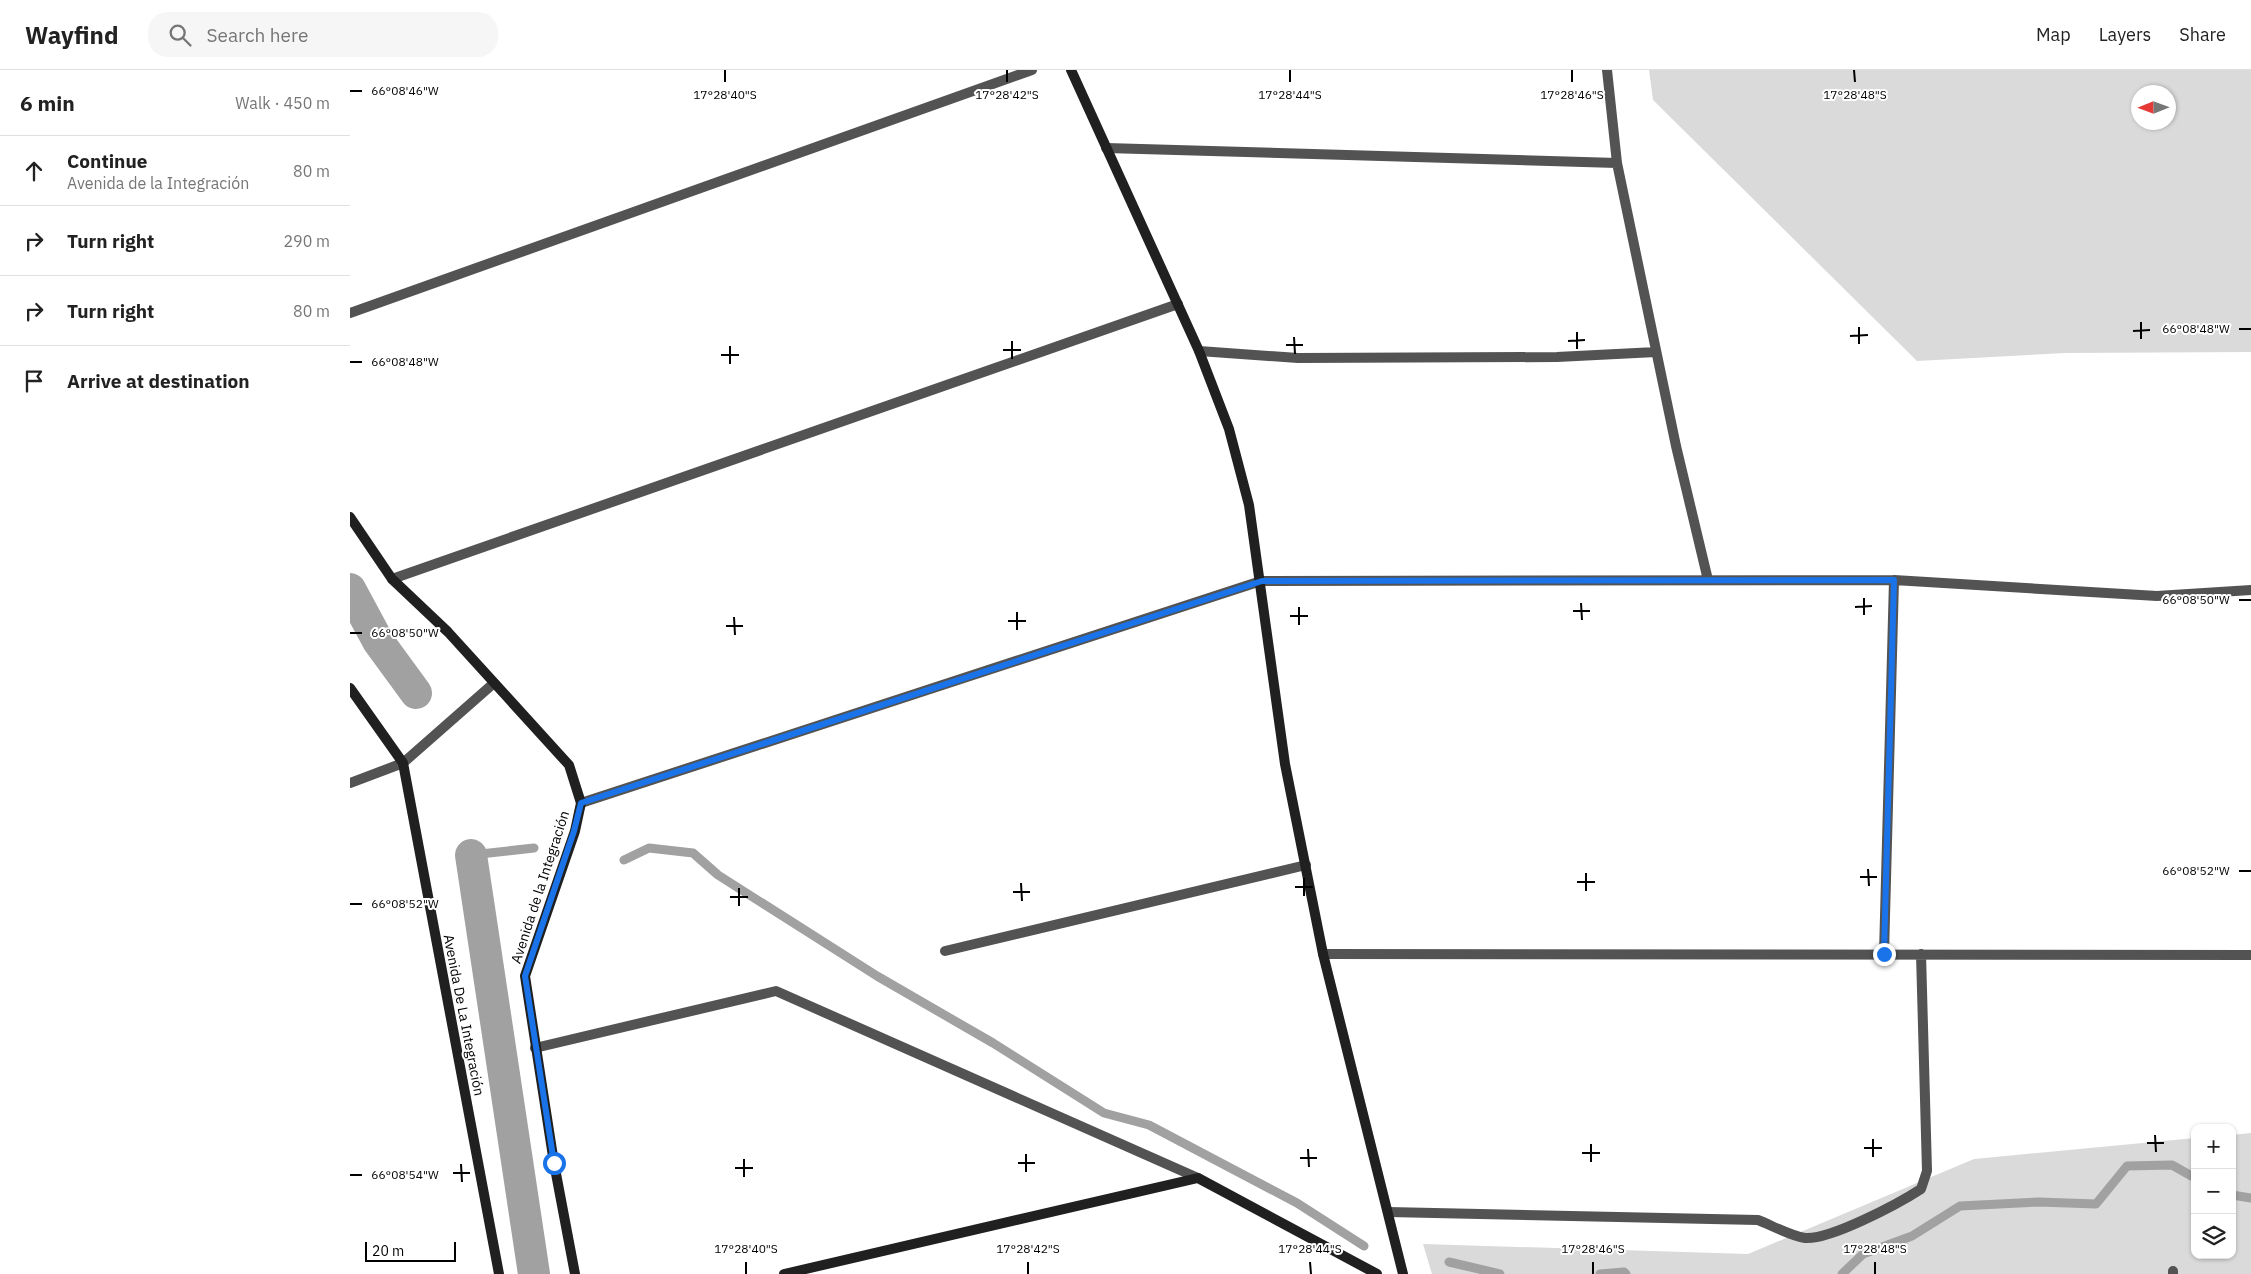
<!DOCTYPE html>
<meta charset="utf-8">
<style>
:root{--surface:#fff;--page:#f6f6f6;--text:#222;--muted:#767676;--line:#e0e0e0}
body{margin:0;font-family:"IBM Plex Sans",sans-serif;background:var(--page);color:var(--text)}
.controls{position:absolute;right:15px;bottom:15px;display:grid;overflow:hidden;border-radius:10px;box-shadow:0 1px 4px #0004}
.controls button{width:45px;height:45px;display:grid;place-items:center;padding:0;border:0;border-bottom:1px solid var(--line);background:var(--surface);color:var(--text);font:25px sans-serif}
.compass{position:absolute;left:1781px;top:15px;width:45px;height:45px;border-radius:50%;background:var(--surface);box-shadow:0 1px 4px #0004;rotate:269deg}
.scale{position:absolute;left:15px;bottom:12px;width:91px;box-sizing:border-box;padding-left:5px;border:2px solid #000;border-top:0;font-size:14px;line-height:18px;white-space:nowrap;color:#000;-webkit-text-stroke:4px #fff;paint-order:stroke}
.stop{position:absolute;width:15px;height:15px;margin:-11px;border:4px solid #1a73e8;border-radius:50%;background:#fff}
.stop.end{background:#1a73e8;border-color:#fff;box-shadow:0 1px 5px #0008}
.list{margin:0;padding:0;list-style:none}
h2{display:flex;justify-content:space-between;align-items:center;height:65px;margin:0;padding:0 20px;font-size:21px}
h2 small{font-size:16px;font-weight:400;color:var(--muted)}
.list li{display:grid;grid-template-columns:32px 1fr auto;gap:15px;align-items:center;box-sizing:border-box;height:70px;padding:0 20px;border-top:1px solid var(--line)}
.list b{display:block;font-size:19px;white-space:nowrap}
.list p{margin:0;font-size:16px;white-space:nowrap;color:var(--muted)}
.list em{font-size:16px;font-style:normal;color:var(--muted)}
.icon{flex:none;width:28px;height:28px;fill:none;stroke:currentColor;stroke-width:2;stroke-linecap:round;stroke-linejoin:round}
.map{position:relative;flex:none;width:1901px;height:1204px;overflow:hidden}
header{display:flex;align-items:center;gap:30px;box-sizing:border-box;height:70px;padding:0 25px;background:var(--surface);border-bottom:1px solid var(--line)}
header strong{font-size:24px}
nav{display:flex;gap:28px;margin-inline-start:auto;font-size:18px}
.search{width:350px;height:45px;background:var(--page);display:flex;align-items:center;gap:12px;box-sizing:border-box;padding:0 18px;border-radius:20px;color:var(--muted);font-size:19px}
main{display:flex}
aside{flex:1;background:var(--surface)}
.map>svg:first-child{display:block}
</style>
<header>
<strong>Wayfind</strong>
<div class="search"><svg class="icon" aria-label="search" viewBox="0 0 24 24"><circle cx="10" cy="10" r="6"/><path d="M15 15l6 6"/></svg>Search here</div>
<nav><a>Map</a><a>Layers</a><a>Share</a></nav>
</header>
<main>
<aside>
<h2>6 min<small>Walk · 450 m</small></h2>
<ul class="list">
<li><svg class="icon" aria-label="ahead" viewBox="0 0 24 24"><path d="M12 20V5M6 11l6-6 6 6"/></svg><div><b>Continue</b><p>Avenida de la Integración</p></div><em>80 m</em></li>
<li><svg class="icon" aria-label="right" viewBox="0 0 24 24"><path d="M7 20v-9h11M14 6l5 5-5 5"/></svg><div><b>Turn right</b></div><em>290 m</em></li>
<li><svg class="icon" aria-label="right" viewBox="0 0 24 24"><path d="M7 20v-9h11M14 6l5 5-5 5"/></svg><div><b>Turn right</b></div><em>80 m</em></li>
<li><svg class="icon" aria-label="arrive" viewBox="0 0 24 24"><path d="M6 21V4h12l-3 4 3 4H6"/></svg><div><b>Arrive at destination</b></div></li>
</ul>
</aside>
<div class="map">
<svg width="1901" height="1204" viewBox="0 0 1901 1204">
<rect width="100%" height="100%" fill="#fff"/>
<path fill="#dadada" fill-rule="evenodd" d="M 1299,0 L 1901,0 L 1901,282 L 1715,283 L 1567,291 L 1303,30 ZM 1788,22 L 1818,22 L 1818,52 L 1788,52 Z
M 1901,1063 L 1901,1204 L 1082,1204 L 1073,1174 L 1398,1184 L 1624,1089 L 1845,1068 L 1845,1185 L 1882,1185 L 1882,1065 Z"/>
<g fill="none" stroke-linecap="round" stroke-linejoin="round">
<path stroke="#a1a1a1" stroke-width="9" d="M 121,785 L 184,778
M 274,790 L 299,778 L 343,783 L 368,805 L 527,906 L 643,973 L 754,1043 L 799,1055 L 947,1133 L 1014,1176
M 1882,1125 L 1901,1128
M 1099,1192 L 1150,1204
M 1250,1204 L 1274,1202 L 1276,1204
M 1492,1204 L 1513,1184 L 1562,1166 L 1610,1136 L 1689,1132 L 1746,1134 L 1777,1096 L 1822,1095 L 1845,1108"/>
<path stroke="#a1a1a1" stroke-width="32" d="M 0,519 L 28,571 L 66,623
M 121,785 L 184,1204"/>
<path stroke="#535353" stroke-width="10" d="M 185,978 L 426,921 L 848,1108"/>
<path stroke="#535353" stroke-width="10" d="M 1257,0 L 1267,93 L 1326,376 L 1358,510
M 756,78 L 1267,93
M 0,243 L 682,0
M 849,281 L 948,288 L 1207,287 L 1306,282
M 42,509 L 828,234
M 0,713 L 53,693 L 144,613
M 231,733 L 911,511 L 1544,510 L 1807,526 L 1901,520
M 595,881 L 956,795
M 973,884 L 1901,885
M 1534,884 L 1544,510
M 1038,1142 L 1408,1150 C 1421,1155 1441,1166 1455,1168 C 1480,1170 1548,1134 1571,1119 L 1577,1101 L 1571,884
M 1823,1201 L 1823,1204"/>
<path stroke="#202020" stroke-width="10" d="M 721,0 L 849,281 L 879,359 L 899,435 L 935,694 L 973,884 L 1053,1204
M 0,447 L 42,509 L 98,562 L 219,695 L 231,733 L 225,761 L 175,906 L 204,1093 L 225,1204
M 0,618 L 53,693 L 149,1204
M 434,1204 L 848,1108 L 1027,1204"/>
</g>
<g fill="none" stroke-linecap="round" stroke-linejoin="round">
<path stroke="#1a73e8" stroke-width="6" d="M 204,1093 L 175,906 L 224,761 L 231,733 L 912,511 L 1544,510 L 1534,884"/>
</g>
<path fill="none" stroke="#000" stroke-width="2" d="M 375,0 L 375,12M 657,0 L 657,12M 940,0 L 940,12M 1222,0 L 1222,12M 1504,0 L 1505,12M 0,21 L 12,21M 1791,252 L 1791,269M 1509,257 L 1509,274M 1889,259 L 1901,259M 1783,261 L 1800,260M 1227,262 L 1227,279M 1500,266 L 1518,265M 944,267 L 945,284M 662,271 L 662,289M 1218,271 L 1235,270M 936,275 L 953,275M 380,276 L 380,294M 653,280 L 671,280M 371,285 L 389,285M 0,292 L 12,292M 1514,528 L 1514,545M 1889,530 L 1901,530M 1231,533 L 1232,550M 949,537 L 949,555M 1505,537 L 1522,536M 1223,541 L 1240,541M 667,542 L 667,560M 940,546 L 958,546M 384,547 L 385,565M 658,551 L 676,551M 376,556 L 393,556M 0,563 L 12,563M 1518,799 L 1519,816M 1889,801 L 1901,801M 1236,803 L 1236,821M 1510,807 L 1527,807M 954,808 L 954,826M 1227,812 L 1245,812M 671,813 L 672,831M 945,817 L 963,817M 389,818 L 389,836M 663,822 L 680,822M 380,827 L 398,827M 0,834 L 12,834M 1805,1065 L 1806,1082M 1523,1069 L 1523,1087M 1797,1073 L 1814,1073M 1241,1074 L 1241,1092M 1514,1078 L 1532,1078M 958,1079 L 959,1097M 1232,1083 L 1250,1083M 676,1084 L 676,1102M 950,1088 L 967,1088M 394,1089 L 394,1107M 668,1093 L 685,1093M 111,1094 L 112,1112M 385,1098 L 403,1098M 103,1103 L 120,1103M 0,1105 L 12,1105M 396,1192 L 396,1204M 678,1192 L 678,1204M 960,1192 L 961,1204M 1243,1192 L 1243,1204M 1525,1192 L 1525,1204"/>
<g text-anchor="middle" stroke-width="4" stroke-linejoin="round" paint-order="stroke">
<g font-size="14" fill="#000" stroke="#fff">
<text transform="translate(190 817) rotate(-72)" y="5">Avenida de la Integración</text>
<text transform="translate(114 945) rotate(79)" y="5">Avenida De La Integración</text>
</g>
</g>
<g font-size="12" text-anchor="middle" fill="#000" stroke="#fff" stroke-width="4" stroke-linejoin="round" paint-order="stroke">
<text x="55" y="25">66°08'46"W</text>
<text x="375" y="29">17°28'40"S</text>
<text x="657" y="29">17°28'42"S</text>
<text x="940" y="29">17°28'44"S</text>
<text x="1222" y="29">17°28'46"S</text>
<text x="1505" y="29">17°28'48"S</text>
<text x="1846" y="263">66°08'48"W</text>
<text x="55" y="296">66°08'48"W</text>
<text x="1846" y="534">66°08'50"W</text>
<text x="55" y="567">66°08'50"W</text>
<text x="1846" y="805">66°08'52"W</text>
<text x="55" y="838">66°08'52"W</text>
<text x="55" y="1109">66°08'54"W</text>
<text x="396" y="1183">17°28'40"S</text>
<text x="678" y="1183">17°28'42"S</text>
<text x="960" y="1183">17°28'44"S</text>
<text x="1243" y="1183">17°28'46"S</text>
<text x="1525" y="1183">17°28'48"S</text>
</g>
</svg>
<div class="controls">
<button>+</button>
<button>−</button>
<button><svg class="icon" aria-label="layers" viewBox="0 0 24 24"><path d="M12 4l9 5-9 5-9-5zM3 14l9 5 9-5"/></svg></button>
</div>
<svg class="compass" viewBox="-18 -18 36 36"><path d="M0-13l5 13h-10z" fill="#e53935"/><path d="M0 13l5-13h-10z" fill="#767676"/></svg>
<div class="scale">20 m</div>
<div class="stop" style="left:204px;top:1093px"></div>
<div class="stop end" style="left:1534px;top:884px"></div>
</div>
</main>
